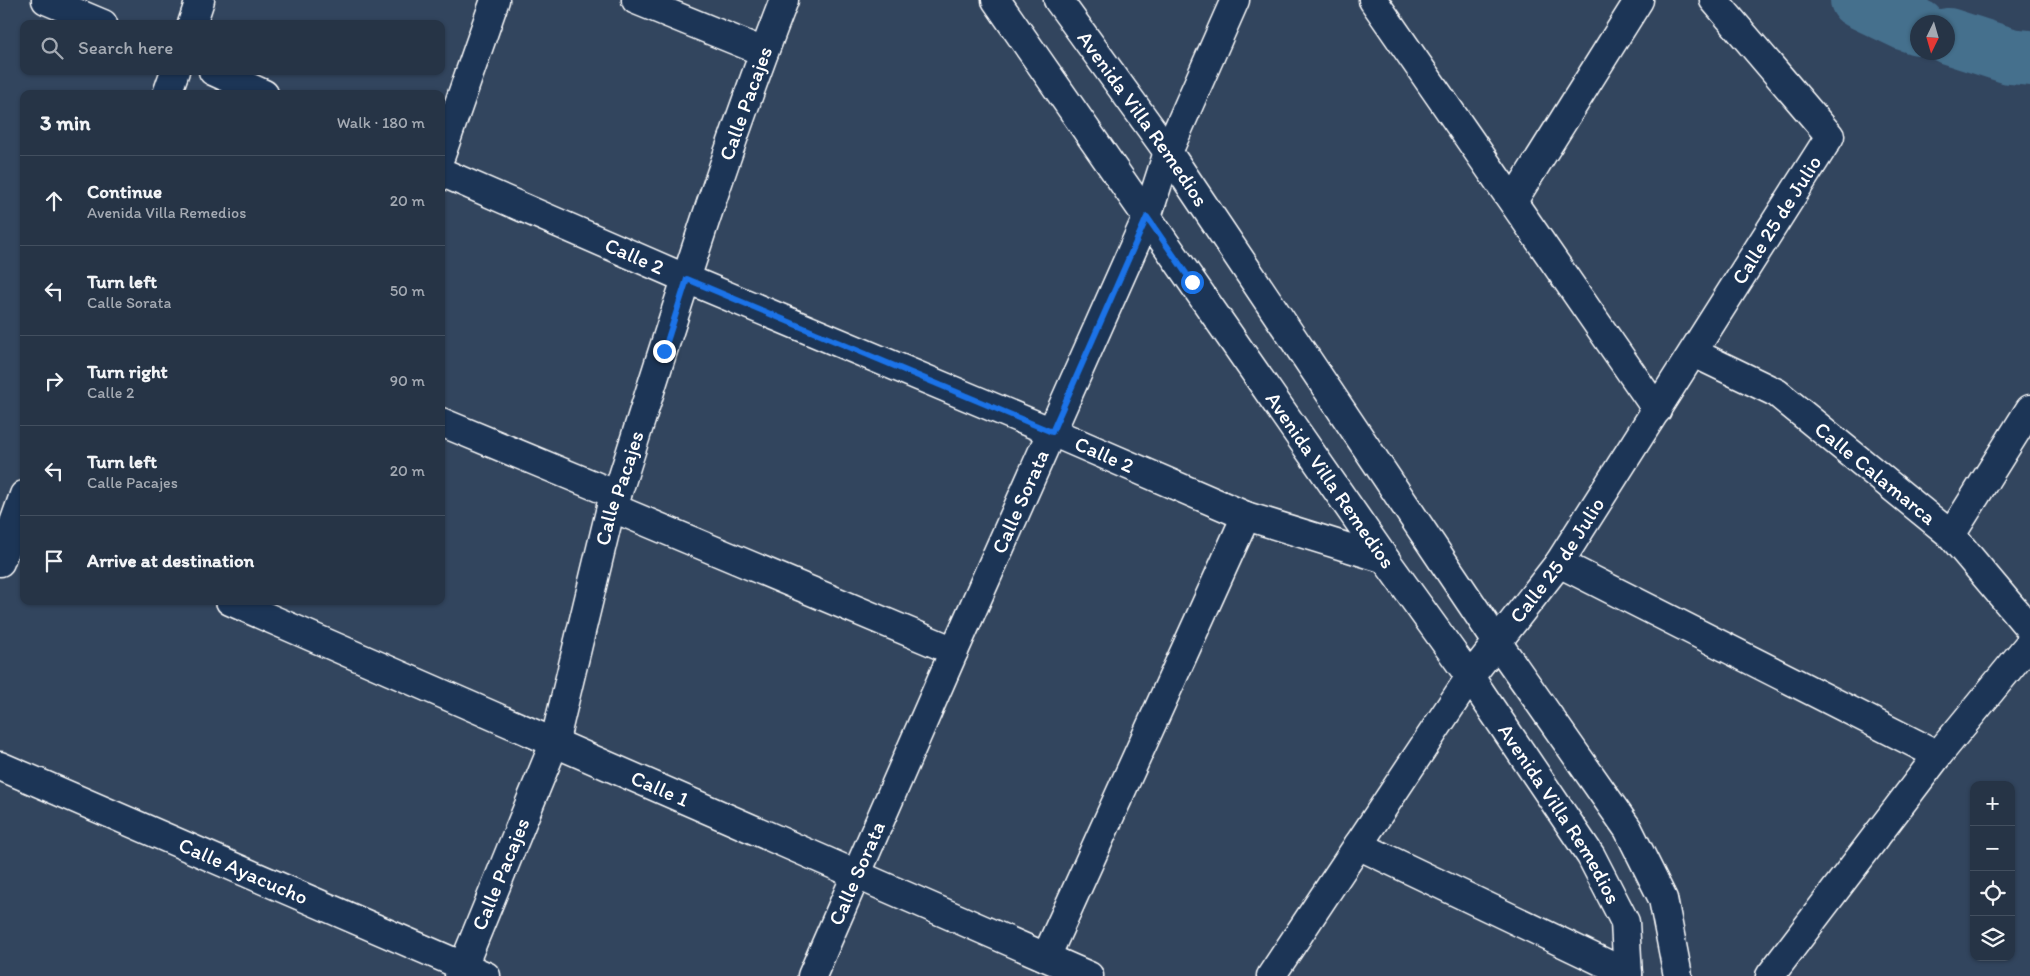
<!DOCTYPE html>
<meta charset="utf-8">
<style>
:root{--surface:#263446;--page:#2e3c4d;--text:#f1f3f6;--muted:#a4aab3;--line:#424f5f}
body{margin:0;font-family:Itim,sans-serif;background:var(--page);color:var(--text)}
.controls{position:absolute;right:15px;bottom:15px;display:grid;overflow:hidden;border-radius:10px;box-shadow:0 1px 4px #0004}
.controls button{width:45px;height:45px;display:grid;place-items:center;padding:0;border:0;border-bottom:1px solid var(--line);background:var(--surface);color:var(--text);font:25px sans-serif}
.compass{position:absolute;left:1910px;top:15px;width:45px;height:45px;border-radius:50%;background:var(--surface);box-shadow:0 1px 4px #0004;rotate:185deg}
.stop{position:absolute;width:15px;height:15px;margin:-11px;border:4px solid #1a73e8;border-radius:50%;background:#fff}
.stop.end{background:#1a73e8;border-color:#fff;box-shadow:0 1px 5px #0008}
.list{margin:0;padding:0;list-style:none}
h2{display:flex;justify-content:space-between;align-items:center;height:65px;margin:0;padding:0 20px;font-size:21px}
h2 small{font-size:16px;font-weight:400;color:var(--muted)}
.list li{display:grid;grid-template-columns:32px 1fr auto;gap:15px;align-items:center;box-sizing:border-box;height:90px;padding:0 20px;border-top:1px solid var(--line)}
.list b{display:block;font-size:19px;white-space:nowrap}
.list p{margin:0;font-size:16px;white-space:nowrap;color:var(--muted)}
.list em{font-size:16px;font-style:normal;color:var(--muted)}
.icon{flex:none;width:28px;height:28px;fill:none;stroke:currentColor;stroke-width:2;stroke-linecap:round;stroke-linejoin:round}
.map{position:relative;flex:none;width:2030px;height:976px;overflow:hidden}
.search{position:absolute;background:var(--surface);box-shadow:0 1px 4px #0004;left:20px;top:20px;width:425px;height:55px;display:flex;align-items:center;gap:12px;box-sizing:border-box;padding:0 18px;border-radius:10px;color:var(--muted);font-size:19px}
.panel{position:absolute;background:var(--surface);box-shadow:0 1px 4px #0004;left:20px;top:90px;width:425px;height:515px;border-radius:10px}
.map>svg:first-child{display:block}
</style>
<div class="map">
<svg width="2030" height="976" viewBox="0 0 2030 976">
<rect width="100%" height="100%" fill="#32455e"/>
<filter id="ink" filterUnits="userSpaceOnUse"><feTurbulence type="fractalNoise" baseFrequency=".02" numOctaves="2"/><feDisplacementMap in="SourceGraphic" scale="10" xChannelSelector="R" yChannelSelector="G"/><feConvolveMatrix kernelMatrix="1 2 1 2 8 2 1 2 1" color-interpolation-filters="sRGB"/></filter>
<g filter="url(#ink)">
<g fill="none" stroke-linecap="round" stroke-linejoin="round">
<path stroke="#456f8d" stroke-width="56" d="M 1858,0 L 1906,23 L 1918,27
M 1948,36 L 2010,56 L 2030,58"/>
<defs>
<g id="minor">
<path d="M 46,0 L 103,24"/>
<path d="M 636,0 L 764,52"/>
<path d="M 1373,0 L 1657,410"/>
<path d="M 192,24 L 200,0"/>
<path d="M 213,71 L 264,94"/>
<path d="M 167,94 L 175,71"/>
<path d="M 441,155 L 495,0"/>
<path id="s1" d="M 441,172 L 687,279 L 1052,432 L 1246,516 L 1385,559"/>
<path d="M 1513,201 L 1639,0"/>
<path id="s2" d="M 1694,353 L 1777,393 L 1951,535 L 2030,629"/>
<path d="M 441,422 L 617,495"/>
<path d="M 611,507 L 954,651"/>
<path d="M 1951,535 L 2030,409"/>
<path d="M 0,562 L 24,495"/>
<path d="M 1559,563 L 1938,755"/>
<path id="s3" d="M 230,601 L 1089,976"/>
<path id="s4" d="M 0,766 L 486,976"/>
<path d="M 1358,845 L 1628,974"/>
<path d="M 1046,957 L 1246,516"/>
<path id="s5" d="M 459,976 L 554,744 L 611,507 L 617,495 C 670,329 721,162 784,0"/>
<path id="s6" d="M 812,976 L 954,651 L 1147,217 L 1168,152 L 1235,0"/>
<path id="s7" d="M 1271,976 L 1470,677 L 1559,563 L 1830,136 L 1714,0"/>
<path d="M 1770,976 L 1938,755 L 2030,643"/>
</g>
<g id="major">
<path id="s8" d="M 996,0 L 1385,559 L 1470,677 L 1591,856 L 1625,922 L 1628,976"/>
<path id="s9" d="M 1058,0 L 1168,152 L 1497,642 L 1628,829 L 1663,899 L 1678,976"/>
</g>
</defs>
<use href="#minor" stroke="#fff" stroke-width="31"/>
<use href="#major" stroke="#fff" stroke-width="31"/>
<use href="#minor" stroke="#1d3557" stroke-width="28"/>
<use href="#major" stroke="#1d3557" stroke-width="28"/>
</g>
</g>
<g fill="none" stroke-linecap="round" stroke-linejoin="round" filter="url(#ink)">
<path stroke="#1a73e8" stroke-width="6" d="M 664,351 L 687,279 L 1052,432 L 1147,217 L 1192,282"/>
</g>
<g text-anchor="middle" stroke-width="5" stroke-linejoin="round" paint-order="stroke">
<g font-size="21" fill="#fff" stroke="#1d3557">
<text dy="7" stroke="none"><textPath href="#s5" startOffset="920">Calle Pacajes</textPath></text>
<text dy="7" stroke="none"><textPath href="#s9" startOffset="146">Avenida Villa Remedios</textPath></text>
<text dy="7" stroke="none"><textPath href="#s7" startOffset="910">Calle 25 de Julio</textPath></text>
<text dy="7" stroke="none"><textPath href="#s1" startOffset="211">Calle 2</textPath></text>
<text dy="7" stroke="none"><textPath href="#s1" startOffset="721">Calle 2</textPath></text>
<text dy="7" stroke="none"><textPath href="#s2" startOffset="219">Calle Calamarca</textPath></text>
<text dy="7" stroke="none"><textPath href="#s8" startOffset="585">Avenida Villa Remedios</textPath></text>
<text dy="7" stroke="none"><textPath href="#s5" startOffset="515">Calle Pacajes</textPath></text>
<text dy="7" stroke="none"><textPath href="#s6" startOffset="518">Calle Sorata</textPath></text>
<text dy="7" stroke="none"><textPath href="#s7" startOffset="505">Calle 25 de Julio</textPath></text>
<text dy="7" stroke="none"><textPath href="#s3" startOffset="469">Calle 1</textPath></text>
<text dy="7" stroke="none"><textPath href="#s8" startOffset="990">Avenida Villa Remedios</textPath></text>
<text dy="7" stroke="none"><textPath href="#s4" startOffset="265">Calle Ayacucho</textPath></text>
<text dy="7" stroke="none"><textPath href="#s6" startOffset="112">Calle Sorata</textPath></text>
<text dy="7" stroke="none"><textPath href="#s5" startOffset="110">Calle Pacajes</textPath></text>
</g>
</g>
</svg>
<div class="controls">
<button>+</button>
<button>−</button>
<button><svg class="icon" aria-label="locate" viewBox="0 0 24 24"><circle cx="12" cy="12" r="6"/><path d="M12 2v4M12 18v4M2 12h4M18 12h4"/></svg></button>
<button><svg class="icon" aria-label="layers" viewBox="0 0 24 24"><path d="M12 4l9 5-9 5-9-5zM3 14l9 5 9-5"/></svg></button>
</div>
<svg class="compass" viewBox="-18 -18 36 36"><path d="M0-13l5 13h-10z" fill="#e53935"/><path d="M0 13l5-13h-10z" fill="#a4aab3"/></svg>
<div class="stop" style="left:1192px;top:282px"></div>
<div class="stop end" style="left:664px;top:351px"></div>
<div class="search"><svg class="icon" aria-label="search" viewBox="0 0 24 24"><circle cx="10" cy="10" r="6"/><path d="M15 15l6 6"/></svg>Search here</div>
<section class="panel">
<h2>3 min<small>Walk · 180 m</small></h2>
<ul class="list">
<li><svg class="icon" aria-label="ahead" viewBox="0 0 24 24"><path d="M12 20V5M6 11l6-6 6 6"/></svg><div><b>Continue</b><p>Avenida Villa Remedios</p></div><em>20 m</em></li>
<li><svg class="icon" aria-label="left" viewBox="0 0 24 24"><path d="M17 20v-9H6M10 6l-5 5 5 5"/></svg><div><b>Turn left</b><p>Calle Sorata</p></div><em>50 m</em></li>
<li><svg class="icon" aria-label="right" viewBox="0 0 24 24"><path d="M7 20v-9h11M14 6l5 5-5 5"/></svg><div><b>Turn right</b><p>Calle 2</p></div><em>90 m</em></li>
<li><svg class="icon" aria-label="left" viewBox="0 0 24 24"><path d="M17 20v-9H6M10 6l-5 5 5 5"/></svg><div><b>Turn left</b><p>Calle Pacajes</p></div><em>20 m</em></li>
<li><svg class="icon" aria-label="arrive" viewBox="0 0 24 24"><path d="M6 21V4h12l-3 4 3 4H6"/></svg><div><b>Arrive at destination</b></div></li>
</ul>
</section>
</div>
